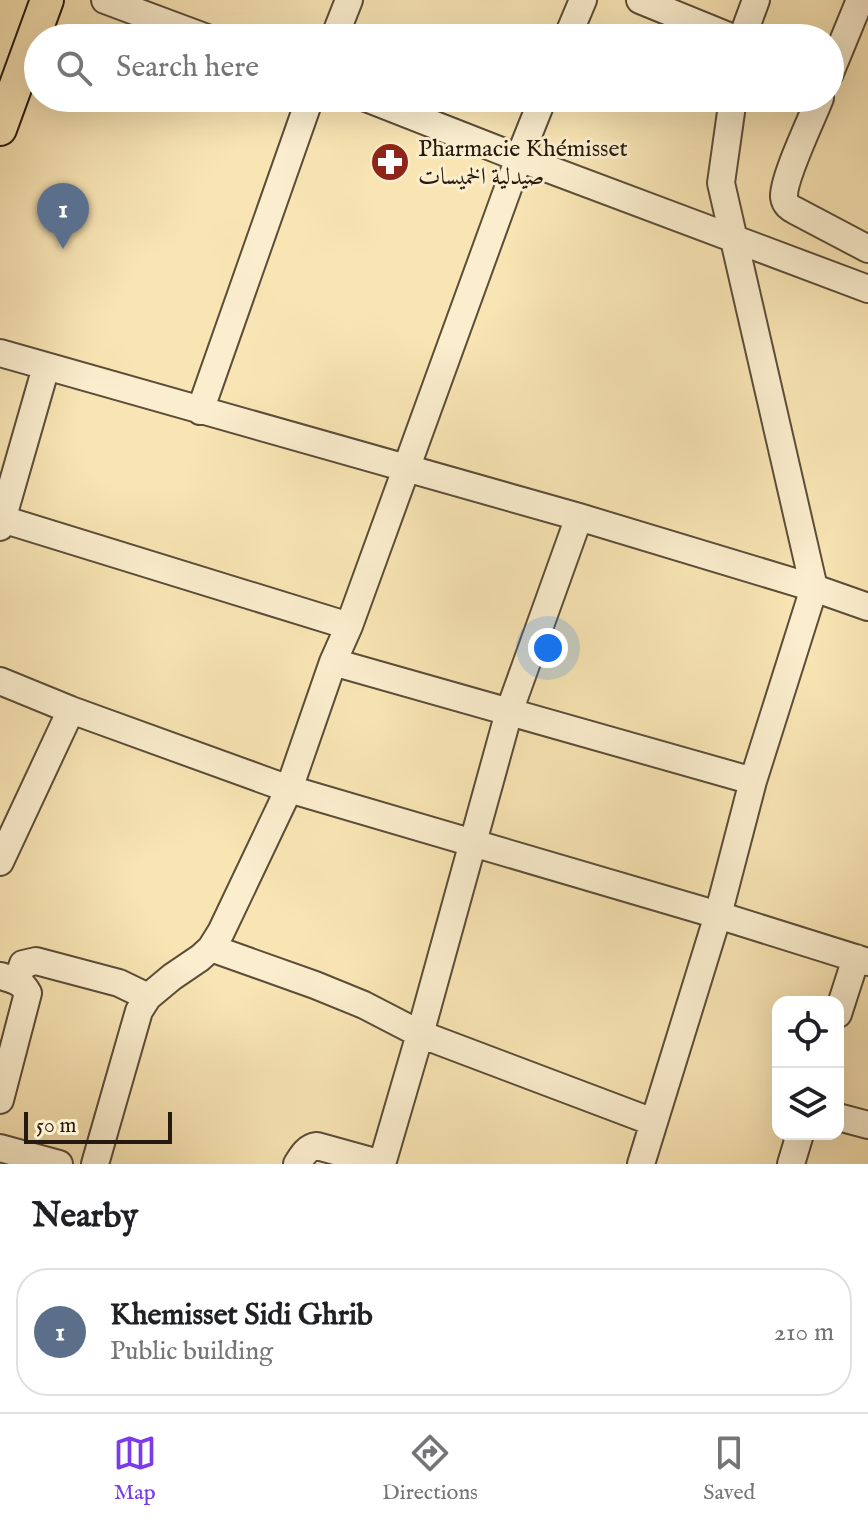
<!DOCTYPE html>
<meta charset="utf-8">
<style>
:root{--surface:#fff;--page:#f2f2f2;--text:#202124;--muted:#757577;--line:#e0e0e0;--accent:#7c3aed}
body{margin:0;font-family:"IM FELL English",Amiri,serif;background:var(--page);color:var(--text)}
.controls{position:absolute;right:24px;bottom:24px;display:grid;overflow:hidden;border-radius:16px;box-shadow:0 8px 32px #0002}
.controls button{width:72px;height:72px;display:grid;place-items:center;padding:0;border:0;border-bottom:2px solid var(--line);background:var(--surface);color:var(--text);font:40px sans-serif}
.scale{position:absolute;left:24px;bottom:20px;width:148px;box-sizing:border-box;padding-left:8px;border:4px solid #261a10;border-top:0;font-size:22px;line-height:28px;white-space:nowrap;color:#261a10;-webkit-text-stroke:6px #fbeece;paint-order:stroke}
.you{position:absolute;left:548px;top:648px;width:28px;height:28px;margin:-20px;border:6px solid #fff;border-radius:50%;background:#1a73e8;box-shadow:0 0 0 12px #1a73e833}
.badge{display:grid;place-items:center;width:52px;height:52px;border-radius:50%;background:var(--accent);color:#fff;font-size:26px;font-weight:700}
.pin{position:absolute;translate:-50% -66px;filter:drop-shadow(0 2px 4px #0008)}
.pin::after{content:'';position:absolute;top:42px;width:28px;height:24px;background:inherit;clip-path:polygon(0 0,100% 0,50% 100%)}
.list{margin:0;padding:0;list-style:none}
h2{display:flex;justify-content:space-between;align-items:center;height:104px;margin:0;padding:0 32px;font-size:34px}
h2 small{font-size:26px;font-weight:400;color:var(--muted)}
.list li{display:grid;grid-template-columns:52px 1fr auto;gap:24px;align-items:center;box-sizing:border-box;height:128px;margin:0 16px 16px;padding:0 16px;border:2px solid var(--line);border-radius:32px}
.list b{display:block;font-size:30px;white-space:nowrap}
.list p{margin:0;font-size:26px;white-space:nowrap;color:var(--muted)}
.list em{font-size:26px;font-style:normal;color:var(--muted)}
.icon{flex:none;width:44px;height:44px;fill:none;stroke:currentColor;stroke-width:2;stroke-linecap:round;stroke-linejoin:round}
.map{position:relative;flex:none;width:868px;height:1164px;overflow:hidden}
.search{position:absolute;background:var(--surface);box-shadow:0 8px 32px #0002;left:24px;right:24px;top:24px;height:88px;display:flex;align-items:center;gap:20px;box-sizing:border-box;padding:0 28px;border-radius:44px;color:var(--muted);font-size:30px}
.sheet{height:248px;background:var(--surface)}
nav{display:flex;justify-content:space-around;align-items:center;box-sizing:border-box;height:112px;border-top:2px solid var(--line);background:var(--surface);font-size:22px;color:var(--muted)}
nav a{display:grid;justify-items:center;gap:4px}
nav .on{color:var(--accent)}
.map>svg:first-child{display:block}
</style>
<div class="map">
<svg width="868" height="1164" viewBox="0 0 868 1164">
<rect width="100%" height="100%" fill="#f9e5b4"/>
<filter id="stains"><feTurbulence type="fractalNoise" baseFrequency=".0025" numOctaves="4"/><feColorMatrix values="0 0 0 0 .2 0 0 0 0 .09 0 0 0 0 .02 0 0 0 .5 -.17"/></filter>
<radialGradient id="worn" r=".72"><stop offset=".6" stop-color="#630" stop-opacity="0"/><stop offset="1" stop-color="#630" stop-opacity=".3"/></radialGradient>
<g fill="none" stroke-linecap="round" stroke-linejoin="round">
<defs>
<path id="minor" d="M 105,0 L 207,38
M 640,0 L 733,38
M 334,38 L 349,0
M 567,38 L 583,0
M 742,38 L 756,0
M 830,73 L 860,0
M 366,98 L 519,158 L 868,289
M 820,98 C 812,119 783,178 784,197 C 785,205 790,208 796,211 L 868,249
M 0,353 L 579,517 L 814,588 L 868,607
M 200,411 L 310,98
M 2,519 L 349,626
M 0,527 L 46,367
M 333,662 L 753,781
M 0,681 L 71,710 L 289,789 L 718,915 L 868,962
M 0,862 L 71,710
M 211,948 L 315,985 L 364,1005 L 420,1034 L 653,1122
M 17,981 L 23,964 L 36,961 L 119,983 L 148,997
M 838,1014 L 856,958
M 0,1100 L 28,993 C 22,981 13,980 1,976
M 838,1117 L 868,1125
M 0,1148 L 59,1164
M 95,1164 L 139,1011 L 148,997 L 172,977 L 200,958 L 211,948 L 221,932 L 289,789 L 333,662 L 349,626 L 519,158 L 543,98
M 297,1164 C 302,1156 307,1147 317,1146 L 382,1164
M 382,1164 L 420,1034 L 509,712 L 579,517
M 641,1164 L 718,915 L 753,781 L 814,588 L 721,183 L 733,98
M 791,1164 L 800,1134"/>
<path id="major" d="M 0,129 L 47,0"/>
</defs>
<use href="#minor" stroke="#5b4d39" stroke-width="30"/>
<use href="#major" stroke="#261a10" stroke-width="36"/>
<use href="#minor" stroke="#fbeece" stroke-width="26"/>
<use href="#major" stroke="#f9e5b4" stroke-width="32"/>
</g>
<defs>
<symbol id="pharmacy-disc" viewBox="-11 -11 22 22"><circle r="9.5" fill="#8f2418" stroke="#fbeece"/><path d="M-2-6h4v4h4v4h-4v4h-4v-4h-4v-4h4Z" fill="#fff"/></symbol>
</defs>
<g fill-rule="evenodd">
<use href="#pharmacy-disc" x="368" y="140" width="44" height="44"/>
</g>
<g text-anchor="middle" stroke-width="6" stroke-linejoin="round" paint-order="stroke">
<g font-size="24" fill="#261a10" stroke="#fbeece" text-anchor="start">
<text x="418" y="156">Pharmacie Khémisset<tspan x="418" dy="28">صيدلية الخميسات</tspan></text>
</g>
</g>
<rect width="100%" height="100%" filter="url(#stains)"/>
<rect width="100%" height="100%" fill="url(#worn)"/>
</svg>
<div class="controls">
<button><svg class="icon" aria-label="locate" viewBox="0 0 24 24"><circle cx="12" cy="12" r="6"/><path d="M12 2v4M12 18v4M2 12h4M18 12h4"/></svg></button>
<button><svg class="icon" aria-label="layers" viewBox="0 0 24 24"><path d="M12 4l9 5-9 5-9-5zM3 14l9 5 9-5"/></svg></button>
</div>
<div class="scale">50 m</div>
<div class="you"></div>
<div class="pin badge" style="left:63px;top:249px;background:#5c6f8a">1</div>
<div class="search"><svg class="icon" aria-label="search" viewBox="0 0 24 24"><circle cx="10" cy="10" r="6"/><path d="M15 15l6 6"/></svg>Search here</div>
</div>
<section class="sheet">
<h2>Nearby<small></small></h2>
<ul class="list">
<li><span class="badge" style="background:#5c6f8a">1</span><div><b>Khemisset Sidi Ghrib</b><p>Public building</p></div><em>210 m</em></li>
</ul>
</section>
<nav>
<a class="on"><svg class="icon" aria-label="map" viewBox="0 0 24 24"><path d="M3 6l6-2 6 2 6-2v14l-6 2-6-2-6 2zM9 4v14M15 6v14"/></svg>Map</a>
<a><svg class="icon" aria-label="directions" viewBox="0 0 24 24"><path d="M12 3l9 9-9 9-9-9zM9 14v-3h6M13 9l2 2-2 2"/></svg>Directions</a>
<a><svg class="icon" aria-label="saved" viewBox="0 0 24 24"><path d="M7 4h10v16l-5-4-5 4z"/></svg>Saved</a>
</nav>
